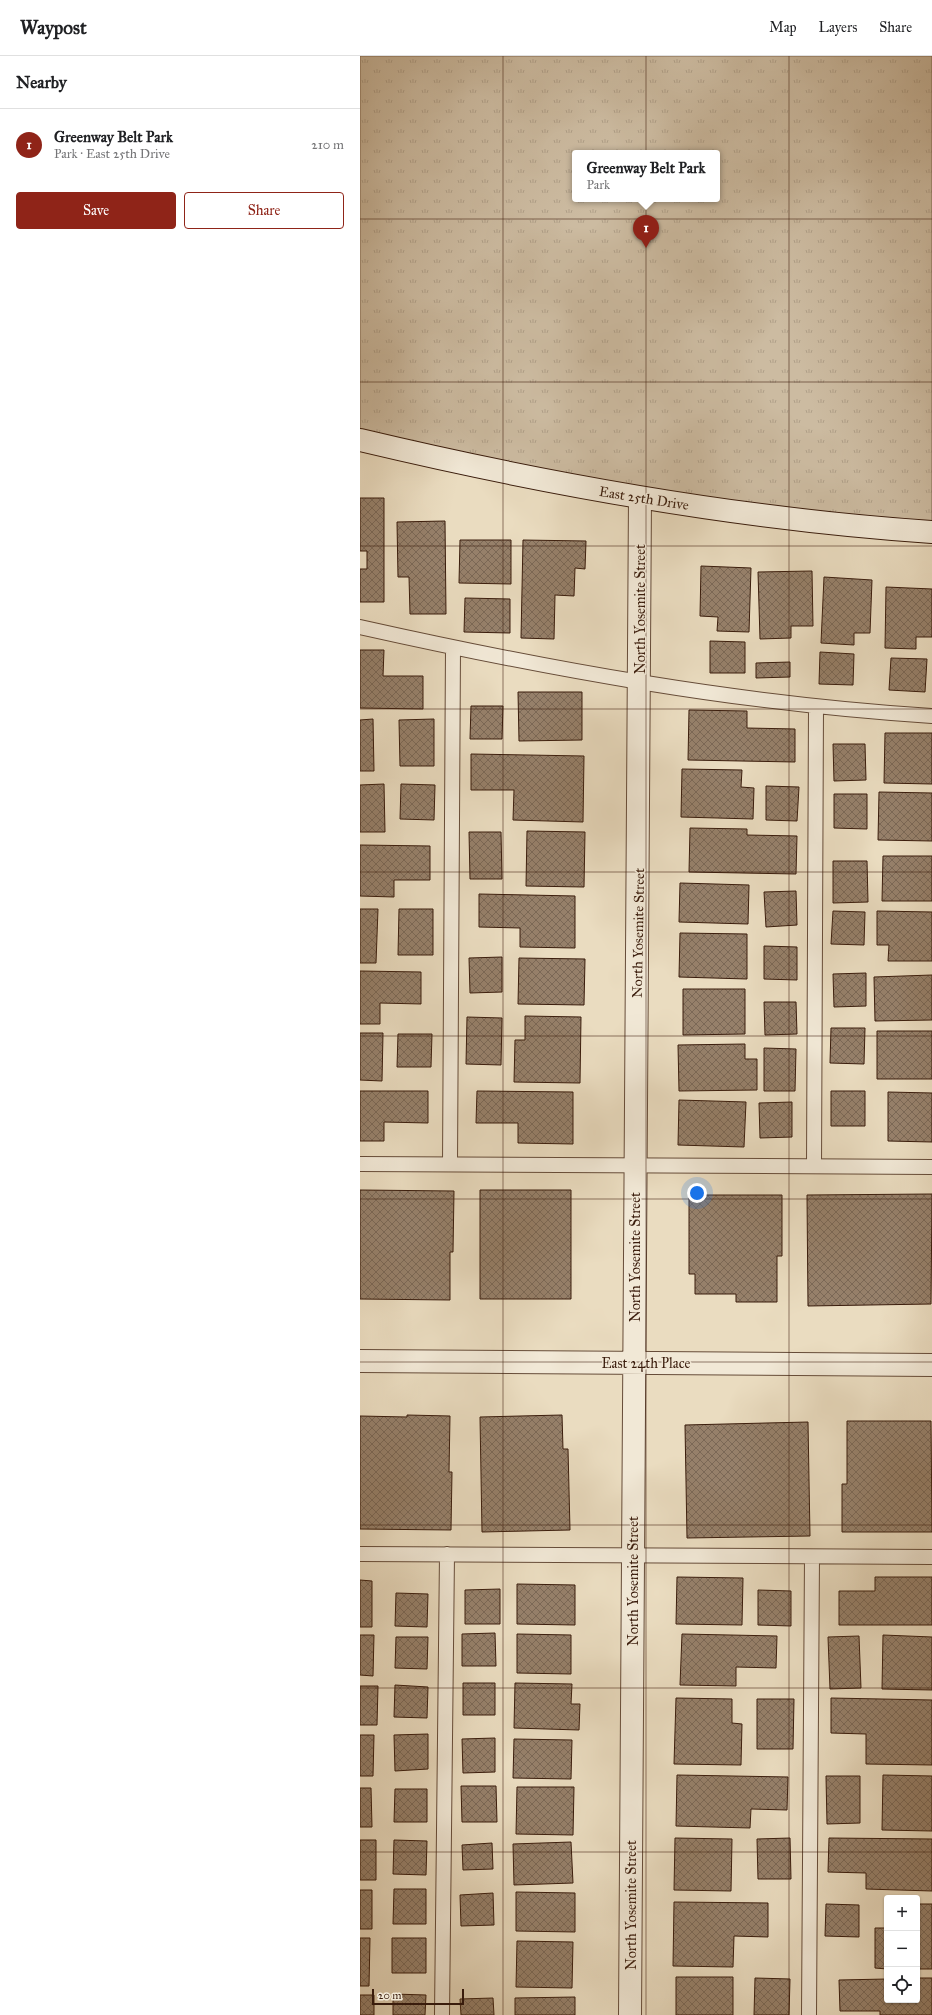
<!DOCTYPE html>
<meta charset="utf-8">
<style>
:root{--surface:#fff;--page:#f6f6f6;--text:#202124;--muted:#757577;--line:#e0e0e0;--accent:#8f2418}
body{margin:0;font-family:"IM FELL Great Primer",serif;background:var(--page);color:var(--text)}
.controls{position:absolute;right:12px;bottom:12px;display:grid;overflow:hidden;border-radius:4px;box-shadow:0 1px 3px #0004}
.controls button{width:36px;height:36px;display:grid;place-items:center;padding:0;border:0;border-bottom:1px solid var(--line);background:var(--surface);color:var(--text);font:20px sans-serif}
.scale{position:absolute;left:12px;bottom:10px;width:92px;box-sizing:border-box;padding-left:4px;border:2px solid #3a1c0c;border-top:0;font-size:11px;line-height:14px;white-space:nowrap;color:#3a1c0c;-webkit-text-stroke:3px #f1e8d6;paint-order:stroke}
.you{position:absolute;left:337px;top:1137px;width:14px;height:14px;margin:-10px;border:3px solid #fff;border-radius:50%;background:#1a73e8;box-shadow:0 0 0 6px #1a73e833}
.badge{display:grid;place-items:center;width:26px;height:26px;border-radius:50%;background:var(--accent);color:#fff;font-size:13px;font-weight:700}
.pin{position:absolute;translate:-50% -33px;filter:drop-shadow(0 1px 2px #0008)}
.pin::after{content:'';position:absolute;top:21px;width:14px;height:12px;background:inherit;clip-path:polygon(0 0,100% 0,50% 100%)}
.popup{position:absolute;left:212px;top:94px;width:148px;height:52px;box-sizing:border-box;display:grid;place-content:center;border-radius:4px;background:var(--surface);filter:drop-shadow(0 1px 3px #0005);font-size:13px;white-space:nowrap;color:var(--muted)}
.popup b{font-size:15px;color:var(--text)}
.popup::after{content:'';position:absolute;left:50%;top:100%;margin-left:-8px;border:8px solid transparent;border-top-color:var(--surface)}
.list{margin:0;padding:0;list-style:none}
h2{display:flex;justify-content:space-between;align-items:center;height:52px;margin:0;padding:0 16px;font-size:17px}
h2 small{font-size:13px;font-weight:400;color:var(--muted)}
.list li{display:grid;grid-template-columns:26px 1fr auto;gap:12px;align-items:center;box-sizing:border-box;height:72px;padding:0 16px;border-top:1px solid var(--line)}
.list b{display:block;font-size:15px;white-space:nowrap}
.list p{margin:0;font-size:13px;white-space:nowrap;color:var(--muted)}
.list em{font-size:13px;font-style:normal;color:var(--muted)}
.actions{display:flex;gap:8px;padding:12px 16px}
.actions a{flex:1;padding:9px 0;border:1px solid var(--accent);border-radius:4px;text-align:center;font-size:14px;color:var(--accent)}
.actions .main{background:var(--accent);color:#fff}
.icon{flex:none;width:22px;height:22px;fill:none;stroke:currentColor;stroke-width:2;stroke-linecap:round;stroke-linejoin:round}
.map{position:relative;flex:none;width:572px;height:1959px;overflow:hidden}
header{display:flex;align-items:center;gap:24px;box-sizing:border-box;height:56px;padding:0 20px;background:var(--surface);border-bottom:1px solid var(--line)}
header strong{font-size:19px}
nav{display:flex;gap:22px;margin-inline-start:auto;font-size:14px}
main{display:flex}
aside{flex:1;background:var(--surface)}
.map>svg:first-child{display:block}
</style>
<header>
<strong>Waypost</strong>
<nav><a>Map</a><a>Layers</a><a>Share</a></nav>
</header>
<main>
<aside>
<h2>Nearby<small></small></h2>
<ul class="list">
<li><span class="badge">1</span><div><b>Greenway Belt Park</b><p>Park · East 25th Drive</p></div><em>210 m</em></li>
</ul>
<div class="actions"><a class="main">Save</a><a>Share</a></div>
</aside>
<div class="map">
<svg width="572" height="1959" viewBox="0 0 572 1959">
<defs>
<pattern id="park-tufts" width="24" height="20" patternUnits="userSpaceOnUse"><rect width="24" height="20" fill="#ccbba1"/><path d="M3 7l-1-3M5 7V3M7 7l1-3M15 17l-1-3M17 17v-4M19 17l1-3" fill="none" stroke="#b0a089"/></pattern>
<pattern id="building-cross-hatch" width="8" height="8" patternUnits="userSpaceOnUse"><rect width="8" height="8" fill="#96806a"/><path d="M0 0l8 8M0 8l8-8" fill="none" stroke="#7b6856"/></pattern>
</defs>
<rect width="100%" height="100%" fill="#eadcc0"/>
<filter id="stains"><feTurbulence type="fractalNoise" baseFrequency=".005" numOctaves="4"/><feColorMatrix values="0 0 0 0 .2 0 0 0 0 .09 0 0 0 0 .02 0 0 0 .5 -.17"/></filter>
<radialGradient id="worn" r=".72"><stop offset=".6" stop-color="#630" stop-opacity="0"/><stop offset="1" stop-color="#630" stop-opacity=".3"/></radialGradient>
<path fill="url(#park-tufts)" stroke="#836c56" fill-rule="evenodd" d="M 0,0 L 572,0 L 572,476 L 513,472 L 0,384 ZM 215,97 L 357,97 L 357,143 L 215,143 Z"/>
<path fill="url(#building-cross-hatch)" stroke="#3a1c0c" d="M 0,442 L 24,442 L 24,546 L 0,546 L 0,513 L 7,513 L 7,495 L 0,495 Z
M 85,465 L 86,558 L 50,558 L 49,521 L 38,521 L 37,466 Z
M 100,484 L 151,484 L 151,528 L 99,527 Z
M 163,484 L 226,485 L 225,513 L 215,512 L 214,540 L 195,539 L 194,583 L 161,582 Z
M 341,510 L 391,512 L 389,576 L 357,575 L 358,561 L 340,560 Z
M 452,515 L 453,570 L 431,570 L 431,582 L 400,583 L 398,516 Z
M 464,521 L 512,524 L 510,577 L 494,577 L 494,589 L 461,587 Z
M 526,531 L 572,533 L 572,581 L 556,581 L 556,593 L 525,592 Z
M 105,542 L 150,543 L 150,577 L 104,576 Z
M 350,585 L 385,586 L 385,617 L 350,617 Z
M 0,594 L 24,594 L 23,620 L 63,620 L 63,653 L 0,652 Z
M 460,596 L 494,598 L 493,629 L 459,628 Z
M 531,602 L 567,603 L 565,636 L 529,634 Z
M 430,606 L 430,621 L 396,622 L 396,607 Z
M 158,636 L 222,636 L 222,684 L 159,685 Z
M 111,650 L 143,650 L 142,683 L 110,683 Z
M 329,654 L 387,655 L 387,672 L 435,673 L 435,706 L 328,704 Z
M 13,663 L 14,715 L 0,715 L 0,664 Z
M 74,663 L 74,710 L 40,710 L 39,664 Z
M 525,677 L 572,677 L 572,728 L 524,727 Z
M 473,688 L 505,688 L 506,724 L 474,725 Z
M 111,698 L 224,700 L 223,766 L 153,764 L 154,734 L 111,734 Z
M 322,713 L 382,714 L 381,731 L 394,732 L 393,763 L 321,761 Z
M 24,728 L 25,776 L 0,776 L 0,729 Z
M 41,728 L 75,729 L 74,764 L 40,763 Z
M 406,730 L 439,731 L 437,765 L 406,764 Z
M 519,736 L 572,737 L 572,785 L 518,784 Z
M 474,738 L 507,738 L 507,773 L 474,772 Z
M 330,772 L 387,773 L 387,779 L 437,780 L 436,818 L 329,816 Z
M 167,775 L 225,776 L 224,831 L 166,830 Z
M 109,776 L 141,776 L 142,823 L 110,823 Z
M 0,789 L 70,790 L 70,824 L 34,824 L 34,841 L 0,840 Z
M 523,800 L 572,800 L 572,845 L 522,845 Z
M 473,805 L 507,805 L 508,846 L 473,847 Z
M 320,827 L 389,829 L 388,868 L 319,866 Z
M 436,835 L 437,869 L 406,871 L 404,836 Z
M 119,838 L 215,840 L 215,892 L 160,891 L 160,872 L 119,871 Z
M 0,853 L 18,853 L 16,907 L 0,907 Z
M 39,853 L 73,853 L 73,899 L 38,899 Z
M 473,855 L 505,856 L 504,889 L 471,888 Z
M 517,855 L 572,856 L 572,905 L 528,905 L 529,889 L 517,889 Z
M 320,877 L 387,878 L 387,923 L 319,921 Z
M 404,890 L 437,891 L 437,924 L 404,923 Z
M 142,901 L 142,936 L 110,937 L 109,902 Z
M 159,902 L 225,903 L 224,949 L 158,948 Z
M 0,915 L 61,916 L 61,948 L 20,947 L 20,968 L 0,968 Z
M 506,917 L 506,950 L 474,951 L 473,918 Z
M 572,919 L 572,964 L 515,965 L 514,921 Z
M 323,933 L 385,933 L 385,978 L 323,979 Z
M 404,946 L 436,946 L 437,978 L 405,979 Z
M 165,960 L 221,961 L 220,1027 L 154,1026 L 155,984 L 165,984 Z
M 107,961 L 142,962 L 141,1009 L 106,1008 Z
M 471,972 L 505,972 L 504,1008 L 470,1007 Z
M 517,975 L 572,975 L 572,1023 L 517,1023 Z
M 0,977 L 23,977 L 22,1025 L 0,1024 Z
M 38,978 L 72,978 L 71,1011 L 37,1011 Z
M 385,988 L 385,1003 L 397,1003 L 397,1034 L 319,1035 L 318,989 Z
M 404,992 L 436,993 L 435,1035 L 404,1035 Z
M 0,1035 L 68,1035 L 68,1067 L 24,1066 L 24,1085 L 0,1085 Z
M 117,1035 L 213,1036 L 213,1088 L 158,1087 L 158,1067 L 116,1067 Z
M 471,1035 L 505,1035 L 505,1070 L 471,1070 Z
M 528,1036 L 572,1037 L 572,1086 L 528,1085 Z
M 319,1044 L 386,1046 L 384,1091 L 318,1089 Z
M 432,1046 L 432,1081 L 400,1082 L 399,1047 Z
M 0,1134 L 94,1135 L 93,1196 L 90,1196 L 90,1244 L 0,1243 Z
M 120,1134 L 211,1134 L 211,1243 L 120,1243 Z
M 572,1138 L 571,1248 L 448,1250 L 447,1139 Z
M 329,1139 L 422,1139 L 422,1200 L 417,1200 L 417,1246 L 376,1246 L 376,1238 L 335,1238 L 335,1218 L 329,1218 Z
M 47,1359 L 90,1360 L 89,1416 L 92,1416 L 91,1474 L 0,1473 L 0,1360 L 47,1361 Z
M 202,1359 L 203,1393 L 208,1393 L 210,1474 L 122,1476 L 120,1361 Z
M 487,1365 L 571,1365 L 572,1476 L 482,1476 L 482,1428 L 487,1428 Z
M 448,1366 L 450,1480 L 327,1482 L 325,1369 Z
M 317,1521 L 383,1522 L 382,1569 L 316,1568 Z
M 515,1521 L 572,1521 L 572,1569 L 479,1569 L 479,1535 L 515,1535 Z
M 0,1524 L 12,1525 L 12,1571 L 0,1571 Z
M 157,1528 L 215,1529 L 215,1569 L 157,1568 Z
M 140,1533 L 140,1568 L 105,1568 L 105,1534 Z
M 398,1534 L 431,1535 L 431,1570 L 398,1569 Z
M 36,1537 L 68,1538 L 67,1571 L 35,1570 Z
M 135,1577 L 136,1610 L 102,1610 L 102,1578 Z
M 157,1578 L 211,1579 L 211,1618 L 157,1617 Z
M 322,1578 L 417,1580 L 416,1612 L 376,1611 L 376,1630 L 320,1629 Z
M 0,1579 L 14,1579 L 13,1620 L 0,1619 Z
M 523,1579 L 572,1581 L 572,1634 L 522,1633 Z
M 499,1580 L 501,1632 L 470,1633 L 468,1581 Z
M 36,1581 L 68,1581 L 67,1613 L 35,1612 Z
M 103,1627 L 135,1627 L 135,1659 L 103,1659 Z
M 155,1627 L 212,1628 L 211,1648 L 220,1648 L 219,1674 L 154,1672 Z
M 35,1629 L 68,1631 L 67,1662 L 34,1661 Z
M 0,1630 L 18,1630 L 17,1669 L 0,1669 Z
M 316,1642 L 372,1643 L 372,1667 L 382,1668 L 381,1709 L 314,1708 Z
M 471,1642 L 572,1644 L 572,1709 L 506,1708 L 506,1678 L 471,1677 Z
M 397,1643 L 434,1643 L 433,1693 L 397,1693 Z
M 68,1678 L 68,1713 L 35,1715 L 34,1679 Z
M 0,1679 L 14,1679 L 13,1720 L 0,1720 Z
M 135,1682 L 135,1716 L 103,1717 L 102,1683 Z
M 154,1683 L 212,1684 L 211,1723 L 153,1722 Z
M 317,1719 L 428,1721 L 427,1754 L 391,1753 L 390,1772 L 316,1770 Z
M 523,1719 L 572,1720 L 572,1775 L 522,1774 Z
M 466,1720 L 500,1720 L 500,1767 L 467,1768 Z
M 101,1730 L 136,1730 L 137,1766 L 102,1766 Z
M 157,1731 L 214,1731 L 213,1779 L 156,1778 Z
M 0,1732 L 11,1732 L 12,1771 L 0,1771 Z
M 35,1733 L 67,1733 L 67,1766 L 34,1766 Z
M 315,1782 L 372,1783 L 371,1835 L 314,1834 Z
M 430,1782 L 431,1823 L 398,1823 L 397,1783 Z
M 469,1782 L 572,1783 L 572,1835 L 506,1833 L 506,1817 L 468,1816 Z
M 0,1784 L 16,1784 L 16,1824 L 0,1824 Z
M 34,1784 L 67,1785 L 66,1819 L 33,1818 Z
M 211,1786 L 213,1827 L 154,1829 L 153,1788 Z
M 132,1787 L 133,1813 L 103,1814 L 102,1789 Z
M 34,1833 L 66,1833 L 66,1868 L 33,1868 Z
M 0,1834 L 12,1834 L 12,1873 L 0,1873 Z
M 156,1836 L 215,1837 L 215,1876 L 156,1875 Z
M 133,1837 L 134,1869 L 101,1870 L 100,1839 Z
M 314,1846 L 408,1847 L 408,1881 L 374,1880 L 373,1911 L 313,1910 Z
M 526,1847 L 527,1913 L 515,1912 L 515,1872 L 526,1872 Z
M 466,1848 L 499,1849 L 499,1881 L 465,1880 Z
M 557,1848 L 572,1848 L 572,1913 L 557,1913 Z
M 0,1882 L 10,1882 L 9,1930 L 0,1930 Z
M 32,1882 L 66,1882 L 66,1917 L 32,1917 Z
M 157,1885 L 213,1886 L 212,1932 L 156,1931 Z
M 316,1921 L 373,1921 L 373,1959 L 316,1959 Z
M 395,1922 L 430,1923 L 429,1959 L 394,1959 Z
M 557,1922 L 572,1922 L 572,1959 L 520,1959 L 520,1955 L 480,1955 L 479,1924 L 527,1923 L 527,1944 L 557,1944 Z
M 33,1938 L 66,1939 L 65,1959 L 33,1959 Z
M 0,1939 L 14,1939 L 14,1959 L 0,1959 Z
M 215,1941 L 215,1959 L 155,1959 L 155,1942 Z
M 133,1942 L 134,1959 L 101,1959 L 100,1943 Z"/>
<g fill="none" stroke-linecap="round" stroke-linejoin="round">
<defs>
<path id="lane" d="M 0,571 C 188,613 379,648 572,660
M 0,1108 L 572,1111
M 90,1108 L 93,592
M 454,1110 L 456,651
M 0,1498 L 572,1501
M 82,1959 L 87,1498
M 449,1959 L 452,1501"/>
<path id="street" d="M 0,1305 L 572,1309
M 270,1959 L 280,442"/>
<path id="secondary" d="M 0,384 C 189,429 378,463 572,476"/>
</defs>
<use href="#lane" stroke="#664c39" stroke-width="16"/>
<use href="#street" stroke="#664c39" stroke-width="24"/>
<use href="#secondary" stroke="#3a1c0c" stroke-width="24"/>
<use href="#lane" stroke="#f1e8d6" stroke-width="14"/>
<use href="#street" stroke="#f1e8d6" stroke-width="22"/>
<use href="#secondary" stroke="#f1e8d6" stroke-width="22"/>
</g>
<path fill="none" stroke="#3a1c0c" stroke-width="1" stroke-opacity="0.55" d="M 143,0 L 143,1959M 286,0 L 286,1959M 429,0 L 429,1959M 0,163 L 572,163M 0,326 L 572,326M 0,490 L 572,490M 0,653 L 572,653M 0,816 L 572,816M 0,980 L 572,980M 0,1143 L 572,1143M 0,1306 L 572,1306M 0,1469 L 572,1469M 0,1632 L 572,1632M 0,1796 L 572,1796"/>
<g text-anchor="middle" stroke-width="3" stroke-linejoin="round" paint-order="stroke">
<g font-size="14" fill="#3a1c0c" stroke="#f1e8d6">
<text transform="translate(284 442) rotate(9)" y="5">East 25th Drive</text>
<text transform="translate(280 553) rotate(-90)" y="5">North Yosemite Street</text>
<text transform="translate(278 877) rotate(-89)" y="5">North Yosemite Street</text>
<text transform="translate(275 1201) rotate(-90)" y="5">North Yosemite Street</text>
<text x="286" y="1312">East 24th Place</text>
<text transform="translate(273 1525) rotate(-90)" y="5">North Yosemite Street</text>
<text transform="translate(271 1849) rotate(-90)" y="5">North Yosemite Street</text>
</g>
</g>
<rect width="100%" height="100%" filter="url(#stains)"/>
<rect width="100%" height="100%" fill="url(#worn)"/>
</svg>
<div class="controls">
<button>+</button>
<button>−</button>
<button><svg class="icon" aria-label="locate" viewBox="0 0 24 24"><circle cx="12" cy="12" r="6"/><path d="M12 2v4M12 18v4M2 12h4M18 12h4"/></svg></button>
</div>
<div class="scale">20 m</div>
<div class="you"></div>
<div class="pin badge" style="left:286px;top:192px">1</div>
<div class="popup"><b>Greenway Belt Park</b>Park</div>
</div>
</main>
